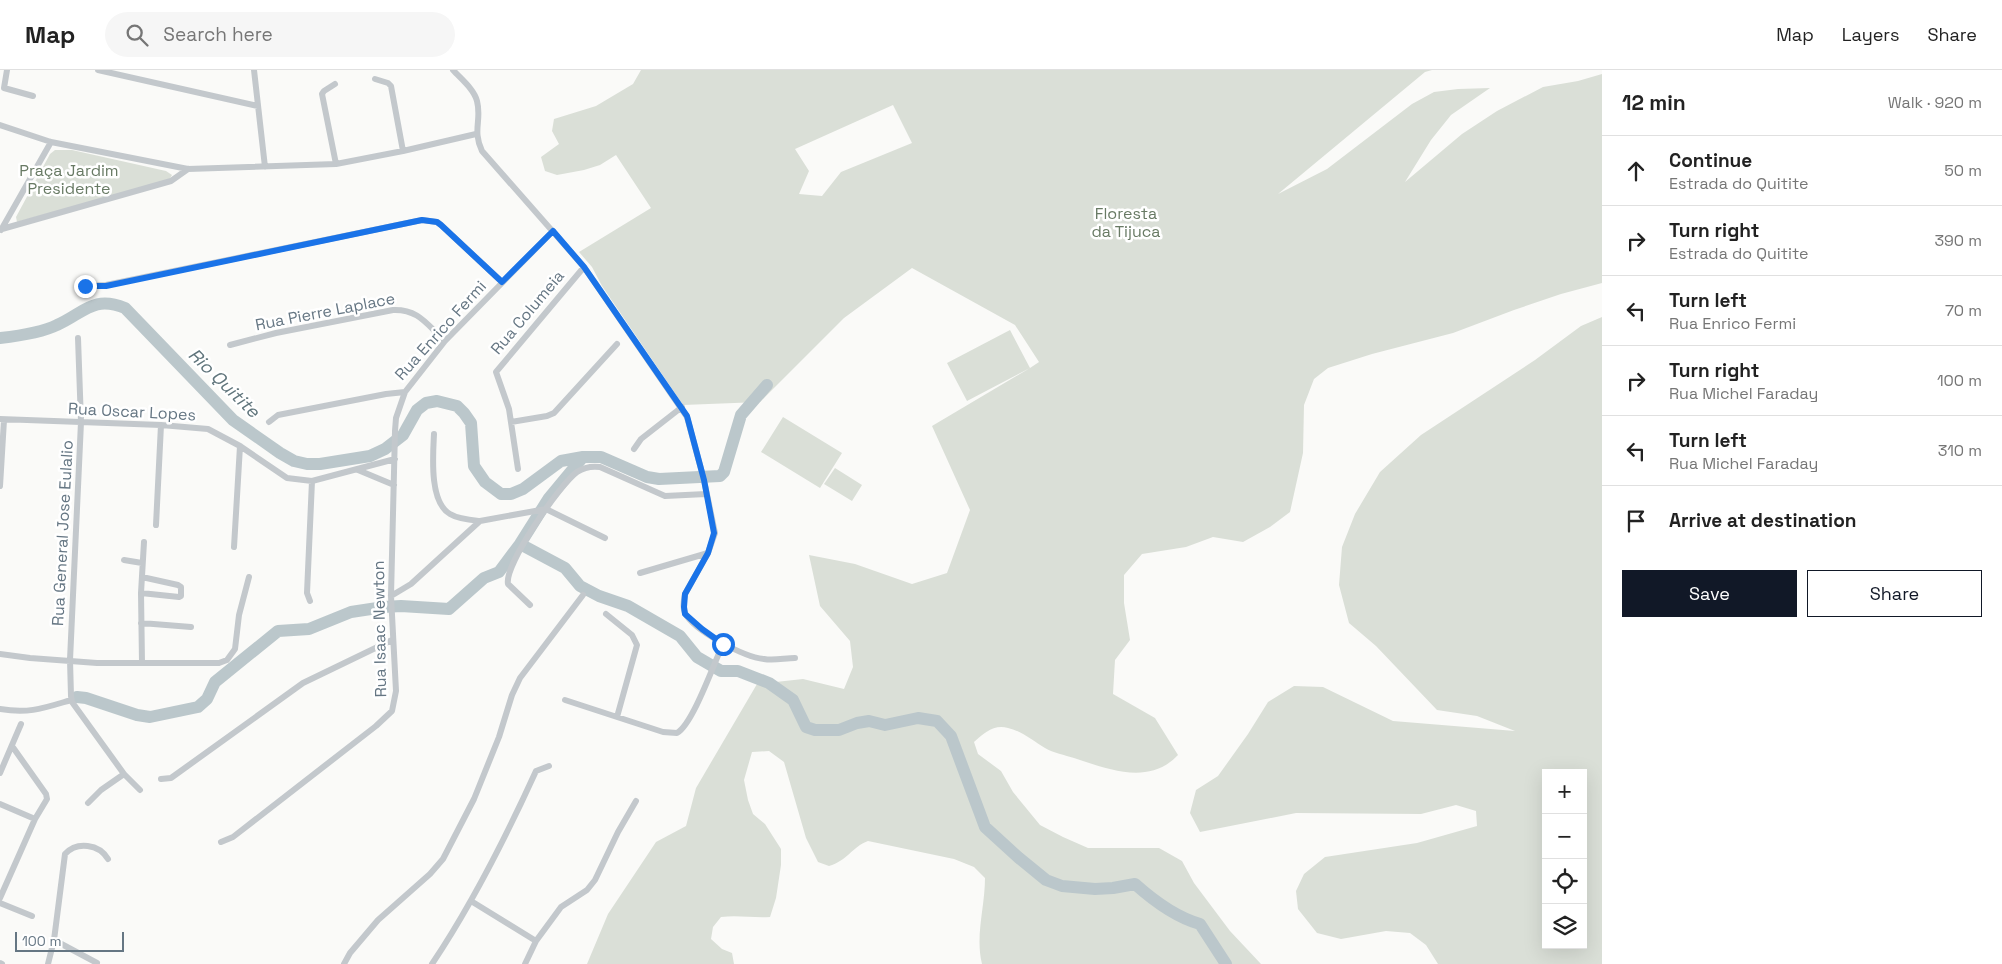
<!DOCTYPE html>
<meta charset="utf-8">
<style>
:root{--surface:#fff;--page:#f6f6f6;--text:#222;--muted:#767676;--line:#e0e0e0;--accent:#111827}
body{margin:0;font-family:"Space Grotesk",sans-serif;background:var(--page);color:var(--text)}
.controls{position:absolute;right:15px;bottom:15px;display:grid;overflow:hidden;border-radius:0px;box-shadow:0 5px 20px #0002}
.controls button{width:45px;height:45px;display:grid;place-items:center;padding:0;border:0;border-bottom:1px solid var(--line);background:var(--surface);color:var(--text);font:25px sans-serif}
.scale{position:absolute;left:15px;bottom:12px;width:109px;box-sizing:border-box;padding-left:5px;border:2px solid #657683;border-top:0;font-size:14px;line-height:18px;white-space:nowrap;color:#657683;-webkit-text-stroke:4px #fff;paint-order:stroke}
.stop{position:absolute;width:15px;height:15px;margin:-11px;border:4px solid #1a73e8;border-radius:50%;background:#fff}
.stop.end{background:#1a73e8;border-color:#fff;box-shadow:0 1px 5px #0008}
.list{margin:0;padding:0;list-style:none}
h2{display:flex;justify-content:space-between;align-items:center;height:65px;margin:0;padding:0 20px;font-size:21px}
h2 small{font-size:16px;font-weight:400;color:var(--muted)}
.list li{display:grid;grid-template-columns:32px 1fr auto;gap:15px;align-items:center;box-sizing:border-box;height:70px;padding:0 20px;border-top:1px solid var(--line)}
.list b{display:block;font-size:19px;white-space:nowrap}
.list p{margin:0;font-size:16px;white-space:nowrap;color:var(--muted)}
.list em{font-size:16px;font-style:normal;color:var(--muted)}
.actions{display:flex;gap:10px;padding:15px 20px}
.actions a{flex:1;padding:11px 0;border:1px solid var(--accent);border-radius:0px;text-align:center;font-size:18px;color:var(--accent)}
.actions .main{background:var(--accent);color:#fff}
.icon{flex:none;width:28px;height:28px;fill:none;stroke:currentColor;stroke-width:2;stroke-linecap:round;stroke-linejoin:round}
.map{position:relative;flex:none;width:1602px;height:894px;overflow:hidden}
header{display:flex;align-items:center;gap:30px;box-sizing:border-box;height:70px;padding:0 25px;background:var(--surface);border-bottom:1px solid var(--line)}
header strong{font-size:24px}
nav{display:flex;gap:28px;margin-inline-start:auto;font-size:18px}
.search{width:350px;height:45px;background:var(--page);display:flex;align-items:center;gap:12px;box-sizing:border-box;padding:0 18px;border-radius:28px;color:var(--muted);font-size:19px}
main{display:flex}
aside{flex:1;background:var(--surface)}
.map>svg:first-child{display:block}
</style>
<header>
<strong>Map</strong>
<div class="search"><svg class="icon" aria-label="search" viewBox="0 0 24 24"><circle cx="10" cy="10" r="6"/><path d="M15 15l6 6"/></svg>Search here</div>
<nav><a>Map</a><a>Layers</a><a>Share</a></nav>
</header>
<main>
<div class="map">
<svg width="1602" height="894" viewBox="0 0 1602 894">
<rect width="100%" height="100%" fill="#fafaf8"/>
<path fill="#dadfd7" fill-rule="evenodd" d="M 641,0 L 1432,0 L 1425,2 L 1278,124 L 1327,99 L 1412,34 L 1434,22 L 1458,19 L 1490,18 L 1451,45 L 1431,70 L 1405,112 L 1462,64 L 1497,41 L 1543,17 L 1578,11 L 1602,4 L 1602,213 L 1561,224 L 1514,240 L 1453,263 L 1372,284 L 1328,298 L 1314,309 L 1304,335 L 1303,383 L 1290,442 L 1270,457 L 1243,472 L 1213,467 L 1186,477 L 1142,484 L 1124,505 L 1124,533 L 1130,570 L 1115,590 L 1113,624 L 1155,648 L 1178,685 C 1149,716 1108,699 1074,688 C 1065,685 1053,683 1045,678 C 1033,671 1022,661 1008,658 C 994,654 984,663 974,672 L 978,684 L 1001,701 L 1013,722 L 1040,755 L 1063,767 L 1088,778 L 1159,778 L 1182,791 L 1194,813 L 1230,861 L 1261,894 L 982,894 C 975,866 985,837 985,808 L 974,797 L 954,789 L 868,771 C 852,777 847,791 829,796 L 818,792 L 806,768 L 784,692 L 769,681 L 752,682 L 744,710 L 748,730 L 753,744 L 765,754 L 781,779 L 781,795 L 776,828 L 770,847 C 753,848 738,845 721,847 L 713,857 L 711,869 L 722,879 L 732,883 L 734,894 L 587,894 L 608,844 L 656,772 L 686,756 L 696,718 L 757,614 L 803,609 L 844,619 L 853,597 L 850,571 L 820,536 L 809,485 L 855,494 L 912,514 L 947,503 L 970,440 L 932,356 L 1030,298 L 967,331 L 947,293 L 1010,260 L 1030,298 L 1039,292 L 1015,255 L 912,198 L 844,248 L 760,332 L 683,335 L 602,216 L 592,197 L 579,182 L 651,138 L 616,85 L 600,95 L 584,100 L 557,105 L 545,101 L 541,87 L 559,74 L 552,61 L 554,49 L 596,36 L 633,14 ZM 893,35 L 912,73 L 841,102 L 822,126 L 799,124 L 809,101 L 795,79 Z
M 55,80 L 72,80 L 166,101 L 172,105 L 169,110 L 17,152 L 16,147 L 50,84 Z
M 1602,247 L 1602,894 L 1438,894 L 1426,875 L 1410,863 L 1386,861 L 1341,869 L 1317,863 L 1298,839 L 1296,821 L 1304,804 L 1325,787 L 1417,773 L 1477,756 L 1476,741 L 1456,735 L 1421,744 L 1296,743 L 1200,762 L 1190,743 L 1196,720 L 1218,706 L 1248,664 L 1268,632 L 1294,616 L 1323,617 L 1393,651 L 1515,661 L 1477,646 L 1437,640 L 1376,576 L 1349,553 L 1339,515 L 1342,477 L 1355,444 L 1380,402 L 1421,365 L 1535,290 L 1581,256 ZM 1546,703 L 1583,703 L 1583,875 L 1546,875 Z
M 783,347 L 842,383 L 820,418 L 761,382 Z
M 835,398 L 862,415 L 852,431 L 824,414 Z"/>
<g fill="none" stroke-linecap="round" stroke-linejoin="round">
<path stroke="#bbc7cb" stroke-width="12" d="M 0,268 C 18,266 41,263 57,255 C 84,243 93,225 125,238 L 233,350 L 280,383 L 294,391 L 307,394 L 320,394 L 370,386 L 385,379 L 403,365 L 417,340 L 426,333 L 437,331 L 457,336 L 464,343 L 471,353 L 474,396 L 485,412 L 501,424 L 511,424 L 523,419 L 561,391 L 583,387 L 601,387 L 647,407 L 659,409 L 720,406 L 724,402 L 741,345 L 767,315
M 520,474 L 565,498 L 580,516 L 599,526 L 628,536 L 680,566 L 697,587 L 721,601 L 738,601 L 769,613 L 793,630 L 806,657 L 815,660 L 839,660 L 857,653 L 869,651 L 885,655 L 918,648 L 937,651 L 951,666 L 985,757 L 1019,788 L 1046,810 L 1062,816 L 1095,819 L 1113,818 L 1135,814 C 1154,831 1175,847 1200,854 L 1226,894
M 77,627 L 86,628 L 137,645 L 150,647 L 198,637 L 207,629 L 215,612 L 278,561 L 309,559 L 351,542 L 384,537 L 401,536 L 449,539 L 484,508 L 499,502 L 520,474 L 549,428 L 583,387"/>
<path stroke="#c3c8cc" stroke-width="6" d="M 7,0 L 4,18 L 33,26
M 98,0 L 258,36
M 254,0 L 265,97
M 453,0 C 461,9 474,19 477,31 C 482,50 472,60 482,81 L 584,197 L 687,347 L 704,410 L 715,463 L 708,483 L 685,524 C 684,530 682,537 685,543 C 694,561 744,587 764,589 C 774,591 785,588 795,588
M 375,9 L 388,13 L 391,16 L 403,81
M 335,14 L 324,21 L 322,24 L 336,94
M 0,55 L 51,72 L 188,99 L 336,94 L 403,81 L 476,64
M 2,159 L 171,111 L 188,99
M 1,160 L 51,72
M 85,216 L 106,215 L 422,150 L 437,152 L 441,155 L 502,212
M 78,268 L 81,352 L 70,590 L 71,626 L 72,632 L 124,704 L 140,720
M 230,275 L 276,263 L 393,240 C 419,239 427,255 445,271
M 0,349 L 161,355 L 208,359 L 240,376 L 287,408 L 312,411 L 395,389
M 269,352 L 278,345 L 386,324 L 405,322 L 445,271 L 553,161
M 511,352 L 547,346 L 554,343 L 617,274
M 434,364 C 433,385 429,432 450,444 C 458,449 470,450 480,451
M 634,379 L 641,369 L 682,337
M 518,399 L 509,339 L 496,302 L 584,197
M 358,400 L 394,415
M 0,416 L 4,350
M 546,439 L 605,468
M 156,455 L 161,355
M 234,477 L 240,376
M 124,490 L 142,493
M 640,503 L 708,483
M 141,523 L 179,527 L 181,526 L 181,517 L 178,515 L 142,507
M 391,526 L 411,514 L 480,451 L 546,439
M 310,531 L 307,523 L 312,411
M 530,535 L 508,514 C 504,495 560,414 577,402 C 583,398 592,396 600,397 L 665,426 L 706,424
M 606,544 L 632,565 L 637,575 L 617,647
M 141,553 L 191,557
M 0,584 L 30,588 L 97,593 L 219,593 L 227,590 L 235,579 L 239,545 L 249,507
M 142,593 L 141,523 L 144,472
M 565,630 L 663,662 L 677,663 C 693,654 714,593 723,574
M 0,639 C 29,644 44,638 71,630
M 0,703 L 21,654
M 161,709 L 171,708 L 303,613 L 392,570
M 88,733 L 101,720 L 124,704
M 0,734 L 35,749
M 221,772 L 233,767 L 376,656 L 392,641 L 396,621 L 391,526 L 395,361 L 396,348 L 405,322
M 0,828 L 35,749 L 47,729 L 46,724 L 12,676
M 471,831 L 536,871
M 0,833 L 32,846
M 54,870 L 97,893
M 0,893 L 2,894
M 48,894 L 54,870 L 65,784 C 77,771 99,774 108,789
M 344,894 L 350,883 L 378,850 L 430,804 L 443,789 L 474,729 L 499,667 L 512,625 L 520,608 L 583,525
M 432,894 C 473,833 506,767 536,701 L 549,696
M 525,894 L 536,871 L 561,837 L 587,820 L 595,810 L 618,762 L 636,731"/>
</g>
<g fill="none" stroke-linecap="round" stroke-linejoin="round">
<path stroke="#1a73e8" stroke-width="6" d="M 85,216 L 106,216 L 422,150 L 437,152 L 441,155 L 502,212 L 553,161 L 584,197 L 687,346 L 704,410 L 714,463 L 708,483 L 685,524 L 684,537 L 685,544 L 702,559 L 723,574"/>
</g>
<g text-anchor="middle" stroke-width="5" stroke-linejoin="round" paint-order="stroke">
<g font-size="16" fill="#687a64" stroke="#fff">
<text x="69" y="106">Praça Jardim<tspan x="69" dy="18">Presidente</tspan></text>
<text x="1126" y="149">Floresta<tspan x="1126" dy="18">da Tijuca</tspan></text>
</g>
<g font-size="16" fill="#657683" stroke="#fff">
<text transform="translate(325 241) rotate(-11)" y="6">Rua Pierre Laplace</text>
<text transform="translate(527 242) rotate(-50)" y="6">Rua Columeia</text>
<text transform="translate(440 260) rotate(-48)" y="6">Rua Enrico Fermi</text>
<text transform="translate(132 341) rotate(3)" y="6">Rua Oscar Lopes</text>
<text transform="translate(62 463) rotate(-87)" y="6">Rua General Jose Eulalio</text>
<text transform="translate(379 559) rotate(-91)" y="6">Rua Isaac Newton</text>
</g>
<g font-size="18" font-style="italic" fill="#60757c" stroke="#fff">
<text transform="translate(224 313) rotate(44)" y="6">Rio Quitite</text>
</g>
</g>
</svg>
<div class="controls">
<button>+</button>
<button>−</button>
<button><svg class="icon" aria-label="locate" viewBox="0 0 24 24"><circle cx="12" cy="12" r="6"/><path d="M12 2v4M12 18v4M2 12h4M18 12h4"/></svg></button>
<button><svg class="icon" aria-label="layers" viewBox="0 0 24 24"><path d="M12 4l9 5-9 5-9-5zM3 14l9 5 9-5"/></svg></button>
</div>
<div class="scale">100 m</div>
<div class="stop" style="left:723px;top:574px"></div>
<div class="stop end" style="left:85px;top:216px"></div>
</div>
<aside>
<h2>12 min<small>Walk · 920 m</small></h2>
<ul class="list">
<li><svg class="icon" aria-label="ahead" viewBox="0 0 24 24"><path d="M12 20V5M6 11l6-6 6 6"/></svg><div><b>Continue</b><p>Estrada do Quitite</p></div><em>50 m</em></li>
<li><svg class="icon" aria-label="right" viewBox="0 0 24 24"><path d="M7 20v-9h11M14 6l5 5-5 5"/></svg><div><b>Turn right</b><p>Estrada do Quitite</p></div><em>390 m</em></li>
<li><svg class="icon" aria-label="left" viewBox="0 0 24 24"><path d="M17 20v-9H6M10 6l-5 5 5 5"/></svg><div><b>Turn left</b><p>Rua Enrico Fermi</p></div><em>70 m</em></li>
<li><svg class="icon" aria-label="right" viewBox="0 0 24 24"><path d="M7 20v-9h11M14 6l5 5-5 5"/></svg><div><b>Turn right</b><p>Rua Michel Faraday</p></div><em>100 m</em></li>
<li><svg class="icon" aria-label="left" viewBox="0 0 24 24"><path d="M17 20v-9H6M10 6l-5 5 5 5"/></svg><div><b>Turn left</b><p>Rua Michel Faraday</p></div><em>310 m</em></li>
<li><svg class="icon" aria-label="arrive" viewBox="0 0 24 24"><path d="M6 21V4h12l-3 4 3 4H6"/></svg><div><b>Arrive at destination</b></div></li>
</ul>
<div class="actions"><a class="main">Save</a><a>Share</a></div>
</aside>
</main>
